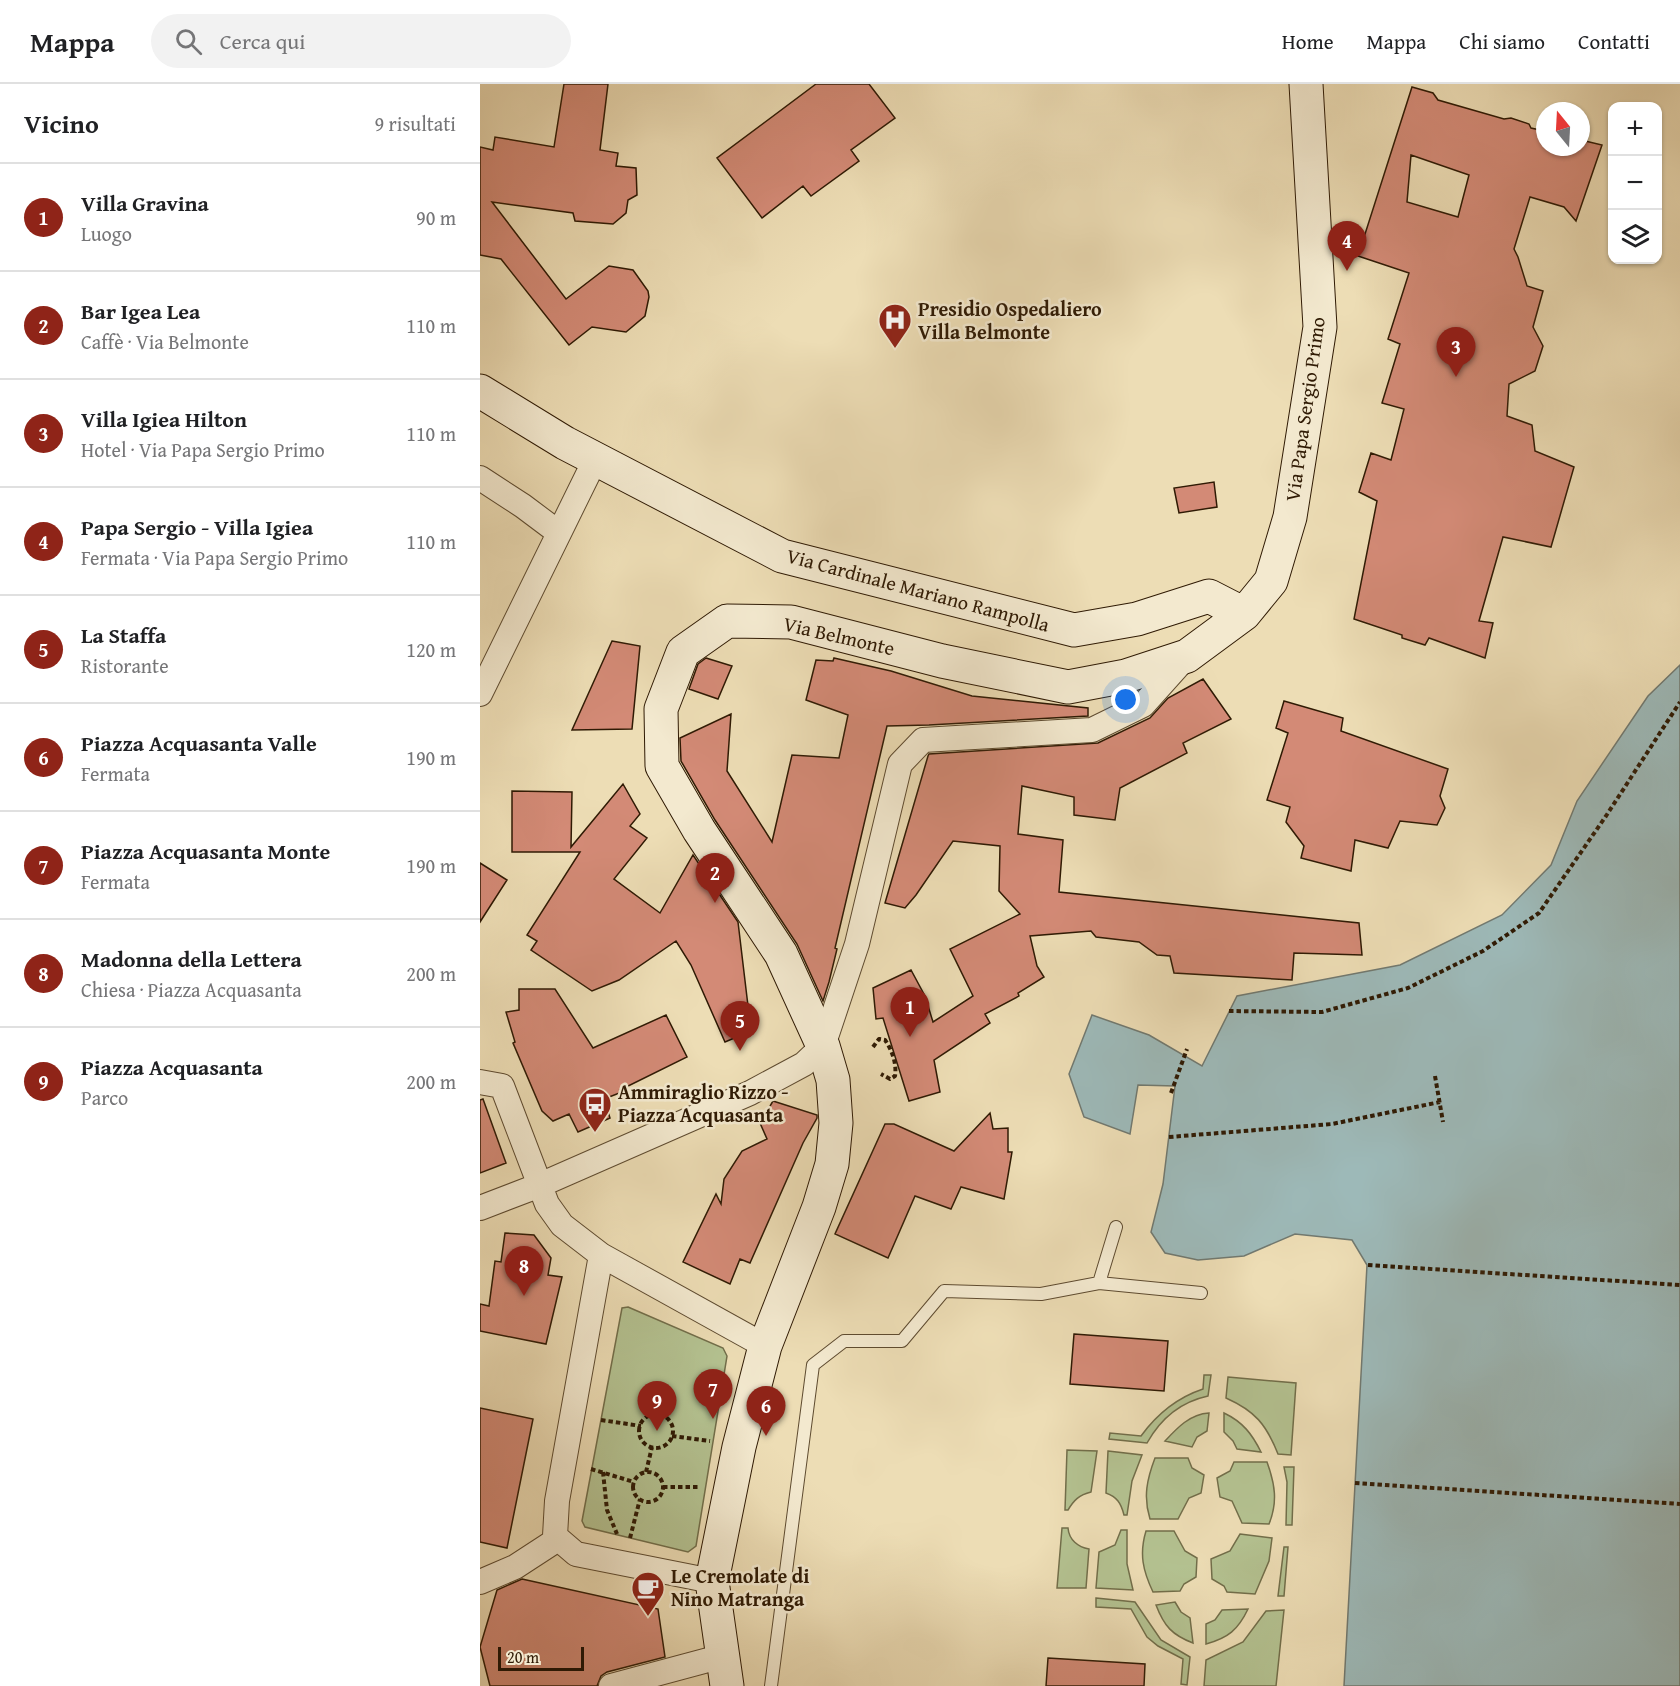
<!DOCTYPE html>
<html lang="it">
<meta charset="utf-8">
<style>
:root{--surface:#fff;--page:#f2f2f2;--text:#202124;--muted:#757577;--line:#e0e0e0;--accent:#8f2418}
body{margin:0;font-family:"Gentium Book Plus",serif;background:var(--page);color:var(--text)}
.controls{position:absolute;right:18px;top:18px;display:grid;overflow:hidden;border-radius:12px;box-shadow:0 2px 4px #0004}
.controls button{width:54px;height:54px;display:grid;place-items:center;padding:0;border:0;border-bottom:2px solid var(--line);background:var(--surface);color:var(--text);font:30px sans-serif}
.compass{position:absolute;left:1056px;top:18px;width:54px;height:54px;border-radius:50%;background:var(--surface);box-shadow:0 2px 4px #0004;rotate:342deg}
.scale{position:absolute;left:18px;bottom:15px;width:86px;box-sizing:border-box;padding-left:6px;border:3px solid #2f1a04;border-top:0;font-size:16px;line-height:21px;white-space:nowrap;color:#2f1a04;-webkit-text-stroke:4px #f3e9cf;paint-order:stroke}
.you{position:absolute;left:646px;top:616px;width:21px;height:21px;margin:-15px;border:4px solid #fff;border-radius:50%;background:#1a73e8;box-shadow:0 0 0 9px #1a73e833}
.badge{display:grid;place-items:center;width:39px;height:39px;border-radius:50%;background:var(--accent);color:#fff;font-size:20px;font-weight:700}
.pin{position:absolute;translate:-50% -50px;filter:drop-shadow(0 2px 3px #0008)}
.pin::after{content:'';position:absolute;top:32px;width:21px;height:18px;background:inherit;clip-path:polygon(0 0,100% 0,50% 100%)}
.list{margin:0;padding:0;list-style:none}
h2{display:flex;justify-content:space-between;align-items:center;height:78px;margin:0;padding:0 24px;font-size:26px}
h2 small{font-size:20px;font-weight:400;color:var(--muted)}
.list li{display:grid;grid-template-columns:39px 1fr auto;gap:18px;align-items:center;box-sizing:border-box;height:108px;padding:0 24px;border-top:2px solid var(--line)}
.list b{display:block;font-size:22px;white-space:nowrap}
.list p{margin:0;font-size:20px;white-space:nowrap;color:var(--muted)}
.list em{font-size:20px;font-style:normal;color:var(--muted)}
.icon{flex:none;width:33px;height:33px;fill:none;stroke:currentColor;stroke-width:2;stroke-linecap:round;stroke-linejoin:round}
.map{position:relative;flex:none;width:1200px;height:1602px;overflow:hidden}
header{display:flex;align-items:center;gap:36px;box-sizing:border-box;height:84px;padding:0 30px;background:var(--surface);border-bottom:2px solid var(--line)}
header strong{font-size:28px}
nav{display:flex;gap:33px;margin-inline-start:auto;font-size:21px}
.search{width:420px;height:54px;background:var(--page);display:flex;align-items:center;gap:15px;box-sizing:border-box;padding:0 21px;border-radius:33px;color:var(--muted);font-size:22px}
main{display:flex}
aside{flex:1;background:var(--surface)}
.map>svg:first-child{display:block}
</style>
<header>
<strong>Mappa</strong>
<div class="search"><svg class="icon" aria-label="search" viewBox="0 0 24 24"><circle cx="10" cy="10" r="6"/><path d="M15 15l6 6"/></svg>Cerca qui</div>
<nav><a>Home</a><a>Mappa</a><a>Chi siamo</a><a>Contatti</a></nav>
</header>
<main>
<aside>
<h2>Vicino<small>9 risultati</small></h2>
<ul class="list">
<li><span class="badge">1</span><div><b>Villa Gravina</b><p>Luogo</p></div><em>90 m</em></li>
<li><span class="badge">2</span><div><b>Bar Igea Lea</b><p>Caffè · Via Belmonte</p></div><em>110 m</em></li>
<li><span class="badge">3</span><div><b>Villa Igiea Hilton</b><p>Hotel · Via Papa Sergio Primo</p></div><em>110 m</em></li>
<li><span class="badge">4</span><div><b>Papa Sergio - Villa Igiea</b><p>Fermata · Via Papa Sergio Primo</p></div><em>110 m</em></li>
<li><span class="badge">5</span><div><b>La Staffa</b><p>Ristorante</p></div><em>120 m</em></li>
<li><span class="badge">6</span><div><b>Piazza Acquasanta Valle</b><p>Fermata</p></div><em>190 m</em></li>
<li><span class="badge">7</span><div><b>Piazza Acquasanta Monte</b><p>Fermata</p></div><em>190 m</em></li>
<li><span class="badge">8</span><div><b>Madonna della Lettera</b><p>Chiesa · Piazza Acquasanta</p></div><em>200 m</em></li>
<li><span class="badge">9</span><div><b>Piazza Acquasanta</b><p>Parco</p></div><em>200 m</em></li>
</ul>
</aside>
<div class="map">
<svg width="1200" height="1602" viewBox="0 0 1200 1602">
<rect width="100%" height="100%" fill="#edddb5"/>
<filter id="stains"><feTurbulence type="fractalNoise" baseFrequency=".00333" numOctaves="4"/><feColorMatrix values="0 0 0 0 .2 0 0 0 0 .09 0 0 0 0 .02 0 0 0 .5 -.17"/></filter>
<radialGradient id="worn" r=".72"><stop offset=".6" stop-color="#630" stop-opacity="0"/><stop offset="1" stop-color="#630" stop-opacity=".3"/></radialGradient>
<path fill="#b4c291" stroke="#726e4a" stroke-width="1.5" d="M 148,1223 L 243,1264 L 247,1272 L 216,1462 L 208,1468 L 105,1443 L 102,1437 L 142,1224 Z
M 724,1291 L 731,1291 L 728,1312 C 700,1318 681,1334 667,1359 L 629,1355 L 630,1349 L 661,1352 C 677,1330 696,1314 723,1305 Z
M 748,1293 L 816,1299 L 811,1371 L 798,1370 C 786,1340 775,1327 746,1314 Z
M 729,1329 L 727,1347 L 717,1353 L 712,1363 L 685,1357 C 697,1344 710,1330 729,1329 Z
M 744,1329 C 763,1338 772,1350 781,1368 L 757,1365 L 753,1357 L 744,1348 Z
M 587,1366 L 617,1367 L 611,1408 C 599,1411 594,1416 588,1426 L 585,1426 Z
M 628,1367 L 662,1371 L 652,1397 L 647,1431 L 644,1431 C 641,1419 637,1413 626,1409 Z
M 675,1374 L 708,1374 L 712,1384 L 724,1391 L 721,1409 L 709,1414 L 698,1435 L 670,1435 C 663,1413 667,1395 675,1374 Z
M 754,1378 L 787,1378 C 795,1400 798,1418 789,1440 L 762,1439 L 752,1417 L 740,1413 L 737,1394 L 750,1387 Z
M 804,1383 L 814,1383 L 812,1441 L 806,1441 L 807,1398 Z
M 582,1444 L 588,1444 C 589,1456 598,1463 609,1465 L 606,1504 L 577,1504 Z
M 641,1446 L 647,1446 L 647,1480 L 653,1506 L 616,1504 L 619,1468 L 635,1461 Z
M 666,1447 L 694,1447 L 705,1467 L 717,1474 L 716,1493 L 704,1500 L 700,1507 L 673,1508 C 663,1487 659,1470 666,1447 Z
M 760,1450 L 792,1454 L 789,1477 L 775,1510 L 747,1508 L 744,1502 L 732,1495 L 731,1475 L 750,1467 Z
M 804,1463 L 808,1463 L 804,1512 L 798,1512 Z
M 616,1514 L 655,1518 L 681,1556 L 710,1573 L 707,1601 L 701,1600 L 703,1575 L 678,1562 L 667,1553 L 651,1525 L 616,1523 Z
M 695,1518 L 701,1528 L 710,1534 L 713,1559 C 692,1551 684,1542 676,1521 Z
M 768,1525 C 758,1546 748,1554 726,1560 L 726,1540 L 735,1536 L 742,1526 Z
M 804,1526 L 796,1602 L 724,1602 L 726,1576 L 763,1558 L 786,1527 Z"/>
<path fill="#9db9b8" stroke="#717970" stroke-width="1.5" d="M 1200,581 L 1200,1602 L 864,1602 L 887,1181 L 872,1156 L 815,1150 L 764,1172 L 718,1176 L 685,1169 L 671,1148 L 683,1100 L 695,1002 L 658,1001 L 650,1050 L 604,1033 L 589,990 L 612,931 L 669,951 L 722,982 L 757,912 L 920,881 L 1022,831 L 1071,781 L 1097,717 L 1168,612 Z"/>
<path fill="#d38a76" stroke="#2f1a04" stroke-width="1.5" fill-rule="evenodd" d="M 84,0 L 128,0 L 120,66 L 138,69 L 136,82 L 156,84 L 157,111 L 148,116 L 146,129 L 133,140 L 95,137 L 93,129 L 12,118 L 86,215 L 129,182 L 153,186 L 168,207 L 169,213 L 165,232 L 146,248 L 112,243 L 89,261 L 21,175 L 0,171 L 0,63 L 13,66 L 15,53 L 74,63 Z
M 336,0 L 389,0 L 415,34 L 371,66 L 379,77 L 331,112 L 323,102 L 282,134 L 237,74 Z
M 932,3 L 953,9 L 958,16 L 1024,35 L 1031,34 L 1049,40 L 1051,44 L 1065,47 L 1065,63 L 1101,63 L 1101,56 L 1122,61 L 1096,137 L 1084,123 L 1050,113 L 1034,165 L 1038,173 L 1047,202 L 1063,207 L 1053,243 L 1063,262 L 1055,287 L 1029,300 L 1027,332 L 1052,341 L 1055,367 L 1094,383 L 1071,463 L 1023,453 L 999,537 L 1013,539 L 1005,574 L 949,554 L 945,561 L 922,554 L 922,551 L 874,535 L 897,417 L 879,408 L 891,369 L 911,376 L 924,325 L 902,319 L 920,260 L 908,255 L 929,189 L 878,172 ZM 931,71 L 989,91 L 978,133 L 927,118 Z
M 734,398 L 737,423 L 699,429 L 694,404 Z
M 132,557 L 160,562 L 152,645 L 92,646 Z
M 226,574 L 252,582 L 238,615 L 209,605 L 218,580 Z
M 354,574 L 411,587 L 492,612 L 608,624 L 608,632 L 449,641 L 407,642 L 355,864 L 357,865 L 349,898 L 343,917 L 317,860 L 235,736 L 201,677 L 200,654 L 251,630 L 247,687 L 292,758 L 312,671 L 359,674 L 368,631 L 326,616 L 336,576 L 353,577 Z
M 723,595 L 751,635 L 703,659 L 707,669 L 640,704 L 635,736 L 594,731 L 594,713 L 542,702 L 538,750 L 583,756 L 579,808 L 879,839 L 882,871 L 814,869 L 812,896 L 694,889 L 690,872 L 677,871 L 659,858 L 616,853 L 611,847 L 550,852 L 557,882 L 564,893 L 538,909 L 539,912 L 505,930 L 510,939 L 454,976 L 460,1008 L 429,1017 L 403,934 L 396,935 L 393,904 L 431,886 L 445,912 L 453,938 L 493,912 L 470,865 L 540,830 L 519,807 L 520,762 L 473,757 L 436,811 L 425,824 L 405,819 L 448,672 L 449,670 L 618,659 L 670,634 L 688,614 Z
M 804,617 L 863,634 L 861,647 L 968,685 L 960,712 L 965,724 L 957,741 L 920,737 L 908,764 L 875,756 L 871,787 L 821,774 L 824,762 L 806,738 L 810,723 L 787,716 L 808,649 L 796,644 Z
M 143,700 L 160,730 L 150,742 L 167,754 L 134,795 L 180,829 L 213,771 L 258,838 L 271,947 L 245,958 L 211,881 L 196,857 L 139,896 L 112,907 L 51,866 L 57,857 L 47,851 L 100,768 L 32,768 L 32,707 L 92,708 L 91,763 Z
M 0,779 L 27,796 L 0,838 Z
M 39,905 L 75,905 L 113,964 L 186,931 L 207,973 L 140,1006 L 142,1008 L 124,1015 L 130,1034 L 98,1048 L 89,1030 L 73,1037 L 62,1027 L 33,959 L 35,958 L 26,928 L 39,926 Z
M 3,1015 L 26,1079 L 0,1089 L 0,1016 Z
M 293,1017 L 337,1031 L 337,1034 L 323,1059 L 270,1179 L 260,1175 L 250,1200 L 203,1178 L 236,1110 L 241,1120 L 244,1095 L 262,1067 L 287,1055 L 280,1039 Z
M 510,1029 L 513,1045 L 528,1044 L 528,1068 L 532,1068 L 524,1115 L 481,1103 L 471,1125 L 435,1112 L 408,1174 L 355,1150 L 405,1040 L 414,1040 L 474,1067 Z
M 25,1149 L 54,1151 L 71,1174 L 68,1191 L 82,1193 L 66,1260 L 0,1247 L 0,1220 L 9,1222 L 15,1177 L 21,1178 Z
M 594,1250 L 688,1257 L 684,1307 L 590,1300 Z
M 0,1324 L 53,1335 L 27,1464 L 0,1458 Z
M 42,1495 L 178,1525 L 185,1573 L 127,1588 L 121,1592 L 117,1602 L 10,1602 L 0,1563 L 17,1506 Z
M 568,1574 L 665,1580 L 664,1602 L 566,1602 Z"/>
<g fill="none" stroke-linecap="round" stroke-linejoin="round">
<defs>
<path id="lane" d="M 619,1199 L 636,1143
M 291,1602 L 333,1281 L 364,1257 L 422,1257 L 464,1207 L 561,1210 L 619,1199 L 721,1209"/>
<path id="street" d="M 0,394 L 43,422 L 79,449
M 0,610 L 115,376
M 0,998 L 22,1002 L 67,1120 L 82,1141 L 121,1171 L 285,1262
M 0,1124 L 60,1101 L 270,1009 L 324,980 L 343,962 L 377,860 L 420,680 L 443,656 L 612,646 L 663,621 L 706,573
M 121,1171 L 77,1417 L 75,1452 L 96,1470 L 232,1497
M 0,1498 L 35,1483 L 78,1455
M 131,1602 L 243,1572"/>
<path id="secondary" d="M 0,307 L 85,359 L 302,472 L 594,546 L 657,535 L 729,512 L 764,530
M 247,1602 L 232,1497 L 259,1363 L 285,1262 L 339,1123 L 352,1080 L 356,1039 L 353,996 L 343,962 L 301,870 L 219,746 L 182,682 L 181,625 L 203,568 L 247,537 L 311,538 L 462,577 L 588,603 L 646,592 L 707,572 L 764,530 L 791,497 L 810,433 L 840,243 L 826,0"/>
</defs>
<use href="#lane" stroke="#5e4b30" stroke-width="14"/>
<use href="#street" stroke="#5e4b30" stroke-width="26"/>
<use href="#secondary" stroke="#2f1a04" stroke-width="35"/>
<path stroke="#2f1a04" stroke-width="4" stroke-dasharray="4.5 3" stroke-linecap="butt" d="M 749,927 L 842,928 L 928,904 L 1003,867 L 1059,829 L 1126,732 L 1200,618
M 393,963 L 399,955 L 405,956 C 412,966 417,980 415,992 L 410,995 L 401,990
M 955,992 L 963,1038
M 691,1009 L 707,965
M 689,1053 L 852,1040 L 960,1018
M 888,1181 L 1200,1201
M159 1347a17 17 0 1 1 34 0a17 17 0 1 1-34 0Z
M 121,1336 L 161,1342
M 192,1352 L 230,1357
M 111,1385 L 154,1398
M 123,1388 L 127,1426 L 137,1450
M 166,1388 L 172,1363
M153 1403a15 15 0 1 1 30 0a15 15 0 1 1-30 0Z
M 875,1399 L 1200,1420
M 183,1403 L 219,1403
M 150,1454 L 160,1415"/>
<use href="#lane" stroke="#f3e9cf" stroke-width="12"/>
<use href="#street" stroke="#f3e9cf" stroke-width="24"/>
<use href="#secondary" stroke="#f3e9cf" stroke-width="33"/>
</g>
<defs>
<symbol id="hospital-pin" viewBox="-11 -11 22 30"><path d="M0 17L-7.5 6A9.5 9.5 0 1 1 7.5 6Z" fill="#8f2418" stroke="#f3e9cf"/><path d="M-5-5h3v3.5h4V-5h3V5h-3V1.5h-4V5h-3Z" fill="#fff"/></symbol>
<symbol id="bus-pin" viewBox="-11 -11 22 30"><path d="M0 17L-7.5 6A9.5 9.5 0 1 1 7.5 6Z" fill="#8f2418" stroke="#f3e9cf"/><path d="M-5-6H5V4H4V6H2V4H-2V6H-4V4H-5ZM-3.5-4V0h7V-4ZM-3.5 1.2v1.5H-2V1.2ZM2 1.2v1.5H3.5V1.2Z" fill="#fff"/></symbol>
<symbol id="cafe-pin" viewBox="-11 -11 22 30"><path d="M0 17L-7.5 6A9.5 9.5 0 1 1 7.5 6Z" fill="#8f2418" stroke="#f3e9cf"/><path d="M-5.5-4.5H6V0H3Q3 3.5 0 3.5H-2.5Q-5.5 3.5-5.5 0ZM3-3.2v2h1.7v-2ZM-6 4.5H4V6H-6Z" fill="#fff"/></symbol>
</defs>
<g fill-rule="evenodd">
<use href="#hospital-pin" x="396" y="217" width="38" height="52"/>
<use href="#bus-pin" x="96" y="1001" width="38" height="52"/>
<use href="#cafe-pin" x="149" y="1485" width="38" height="52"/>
</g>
<g text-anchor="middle" stroke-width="5" stroke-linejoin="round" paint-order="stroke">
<g font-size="20" font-weight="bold" fill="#2f1a04" stroke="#f3e9cf" text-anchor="start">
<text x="438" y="232">Presidio Ospedaliero<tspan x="438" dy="23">Villa Belmonte</tspan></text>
<text x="138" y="1015">Ammiraglio Rizzo -<tspan x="138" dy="23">Piazza Acquasanta</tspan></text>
<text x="191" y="1499">Le Cremolate di<tspan x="191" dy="23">Nino Matranga</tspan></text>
</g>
<g font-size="20" fill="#2f1a04" stroke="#f3e9cf">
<text transform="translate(825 325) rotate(-82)" y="7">Via Papa Sergio Primo</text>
<text transform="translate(438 506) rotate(15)" y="7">Via Cardinale Mariano Rampolla</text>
<text transform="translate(359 552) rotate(13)" y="7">Via Belmonte</text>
</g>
</g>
<rect width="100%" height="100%" filter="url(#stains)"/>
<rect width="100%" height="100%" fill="url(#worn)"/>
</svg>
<div class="controls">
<button>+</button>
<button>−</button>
<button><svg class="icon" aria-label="layers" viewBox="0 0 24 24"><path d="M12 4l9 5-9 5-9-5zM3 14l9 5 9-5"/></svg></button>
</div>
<svg class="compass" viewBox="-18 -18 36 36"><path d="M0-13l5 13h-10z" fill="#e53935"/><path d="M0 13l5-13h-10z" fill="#757577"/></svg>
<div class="scale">20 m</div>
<div class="you"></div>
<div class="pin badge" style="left:430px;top:953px">1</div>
<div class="pin badge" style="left:235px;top:819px">2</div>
<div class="pin badge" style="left:976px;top:293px">3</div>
<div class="pin badge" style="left:867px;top:187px">4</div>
<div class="pin badge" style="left:260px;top:967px">5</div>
<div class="pin badge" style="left:286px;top:1352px">6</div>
<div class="pin badge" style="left:233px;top:1335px">7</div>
<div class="pin badge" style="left:44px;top:1212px">8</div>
<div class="pin badge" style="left:177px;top:1347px">9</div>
</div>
</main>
